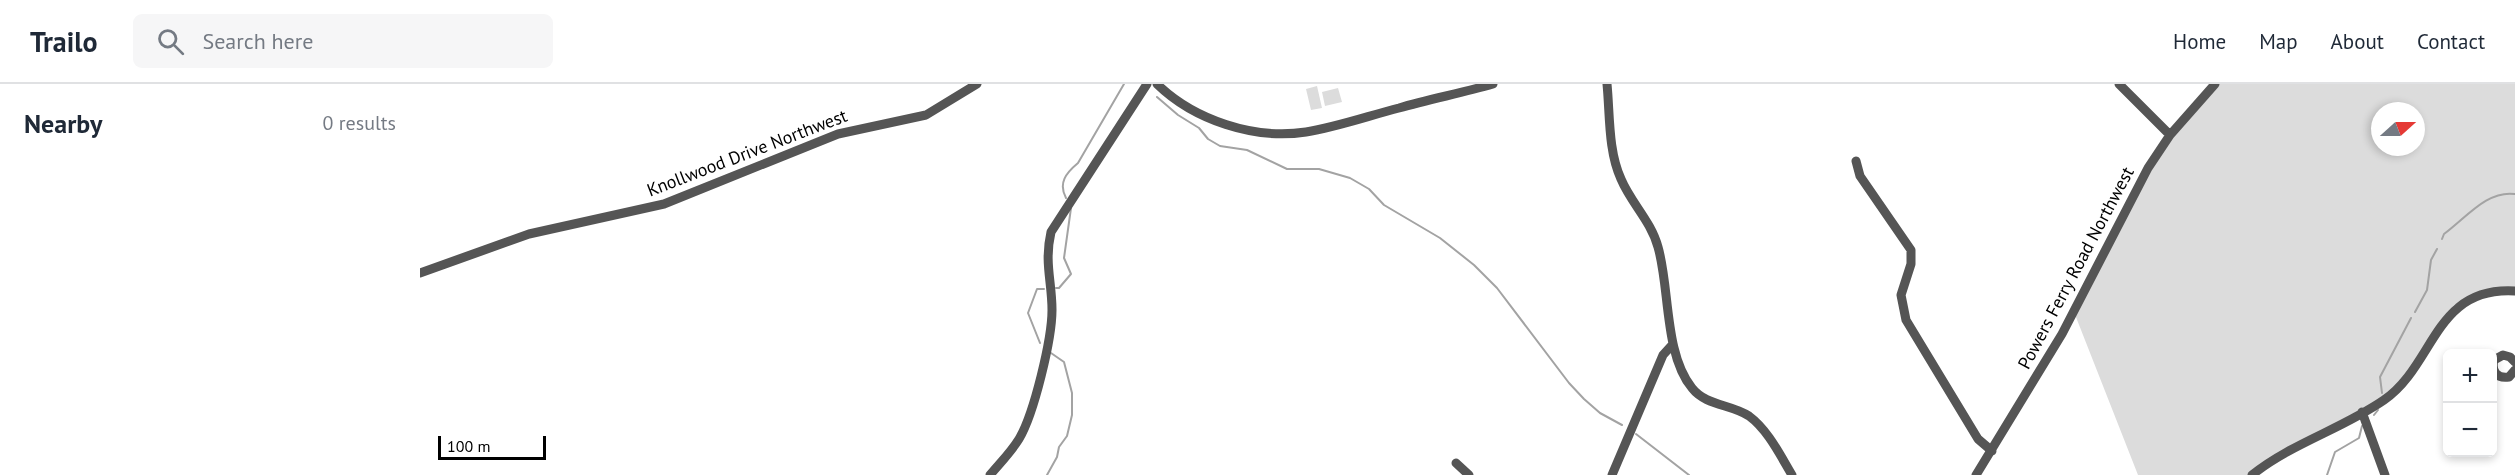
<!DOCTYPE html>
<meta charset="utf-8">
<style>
:root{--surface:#fff;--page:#f6f6f7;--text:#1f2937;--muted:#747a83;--line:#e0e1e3}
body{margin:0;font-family:"PT Sans",sans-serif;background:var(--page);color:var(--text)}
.controls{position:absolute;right:18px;bottom:18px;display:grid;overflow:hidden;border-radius:9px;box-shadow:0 3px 9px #0003}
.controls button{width:54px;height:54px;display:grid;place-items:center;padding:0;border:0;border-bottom:2px solid var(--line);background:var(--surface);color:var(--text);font:30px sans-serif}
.compass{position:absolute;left:1951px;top:18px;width:54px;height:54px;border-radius:50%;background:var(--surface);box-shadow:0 3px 9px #0003;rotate:69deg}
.scale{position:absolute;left:18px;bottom:15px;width:108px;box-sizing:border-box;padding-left:6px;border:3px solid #000;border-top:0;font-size:16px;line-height:21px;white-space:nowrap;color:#000;-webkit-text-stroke:4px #fff;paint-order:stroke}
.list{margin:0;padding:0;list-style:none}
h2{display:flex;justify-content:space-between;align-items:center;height:78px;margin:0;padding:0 24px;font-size:26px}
h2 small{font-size:20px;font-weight:400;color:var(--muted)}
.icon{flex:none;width:33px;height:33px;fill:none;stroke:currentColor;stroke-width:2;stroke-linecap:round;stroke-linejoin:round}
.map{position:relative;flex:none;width:2095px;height:391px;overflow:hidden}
header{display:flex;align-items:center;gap:36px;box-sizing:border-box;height:84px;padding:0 30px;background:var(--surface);border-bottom:2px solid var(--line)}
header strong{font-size:28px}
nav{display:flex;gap:33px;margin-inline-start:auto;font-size:21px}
.search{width:420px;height:54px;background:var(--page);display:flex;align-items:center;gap:15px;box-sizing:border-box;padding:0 21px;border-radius:9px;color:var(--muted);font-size:22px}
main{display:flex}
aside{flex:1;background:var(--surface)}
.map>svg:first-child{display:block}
</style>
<header>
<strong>Trailo</strong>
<div class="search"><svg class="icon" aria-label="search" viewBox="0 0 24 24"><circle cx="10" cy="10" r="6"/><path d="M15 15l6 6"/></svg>Search here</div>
<nav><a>Home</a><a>Map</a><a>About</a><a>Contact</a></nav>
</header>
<main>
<aside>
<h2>Nearby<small>0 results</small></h2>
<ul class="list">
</ul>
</aside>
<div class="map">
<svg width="2095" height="391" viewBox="0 0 2095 391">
<rect width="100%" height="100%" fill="#fff"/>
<path fill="#dcdcdc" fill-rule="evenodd" d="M 1790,0 L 2095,0 L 2095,208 L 2072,206 L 2034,221 L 1984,297 L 1955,321 L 1828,391 L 1718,391 L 1652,223 L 1744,57 ZM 1960,27 L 1996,27 L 1996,63 L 1960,63 Z
M 897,2 L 902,24 L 891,26 L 886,5 Z
M 918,4 L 922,18 L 905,22 L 902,8 Z"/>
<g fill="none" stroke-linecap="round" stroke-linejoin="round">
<path stroke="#a3a3a3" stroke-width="2" d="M 737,13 L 758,31 L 779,44 L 788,55 L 800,62 L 827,66 L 867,85 L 899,85 L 930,94 L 949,105 L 964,121 L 1020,154 L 1054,181 L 1077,204 L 1149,299 L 1164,315 L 1180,329 L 1202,341
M 646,114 C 638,99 646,89 658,79 L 704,0
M 2022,155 L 2024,150 C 2046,134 2067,106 2095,110
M 636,204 L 639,204 L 651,190 L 644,174 L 651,124
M 1995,228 L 2007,206 L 2011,176 L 2017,165
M 620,259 L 608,229 L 617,205 L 624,205
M 1962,309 L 1960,293 L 1991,234
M 1954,331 L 1958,326
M 1216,350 L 1269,391
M 627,391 L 637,373 L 639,363 L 647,352 L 652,331 L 652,309 L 644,278 L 631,269
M 1907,391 L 1915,368 L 1939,354 L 1942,342"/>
<path stroke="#555" stroke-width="9" d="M 737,0 C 774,36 834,56 886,48 C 917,43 948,32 979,24 C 1010,15 1042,9 1073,0
M 1187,0 C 1190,30 1188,67 1201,95 C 1211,119 1231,137 1238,163 C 1250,204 1244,270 1272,304 C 1286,322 1311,320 1329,332 C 1348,346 1360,371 1372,391
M 1699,0 L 1750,51
M 1436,77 L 1440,92 L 1491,166 L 1491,180 L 1481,211 L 1486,236 L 1558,355 L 1572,367
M 0,189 L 109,150 L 244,120 L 418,50 L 506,31 L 557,0
M 2095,278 L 2090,273 L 2083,271 L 2074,276 C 2071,287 2077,295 2089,293 L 2095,286
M 1942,328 L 1965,391
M 1036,379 L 1049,391
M 570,391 C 580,379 591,368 599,355 C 614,330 632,255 632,226 C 632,197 624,179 631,148 L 727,0
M 1192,391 L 1243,271 L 1253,260
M 1556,391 L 1642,250 L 1728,84 L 1750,51 L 1795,0
M 1832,391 C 1872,359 1922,345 1964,316 C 2015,281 2014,202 2095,207"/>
</g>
<g text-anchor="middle" stroke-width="6" stroke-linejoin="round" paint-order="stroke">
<g font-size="18" fill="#000" stroke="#fff">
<text transform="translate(327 69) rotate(-21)" y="6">Knollwood Drive Northwest</text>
<text transform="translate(1656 184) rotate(-62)" y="6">Powers Ferry Road Northwest</text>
</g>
</g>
</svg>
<div class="controls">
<button>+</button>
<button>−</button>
</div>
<svg class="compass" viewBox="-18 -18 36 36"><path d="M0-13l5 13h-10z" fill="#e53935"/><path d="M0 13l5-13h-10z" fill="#747a83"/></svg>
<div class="scale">100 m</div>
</div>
</main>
